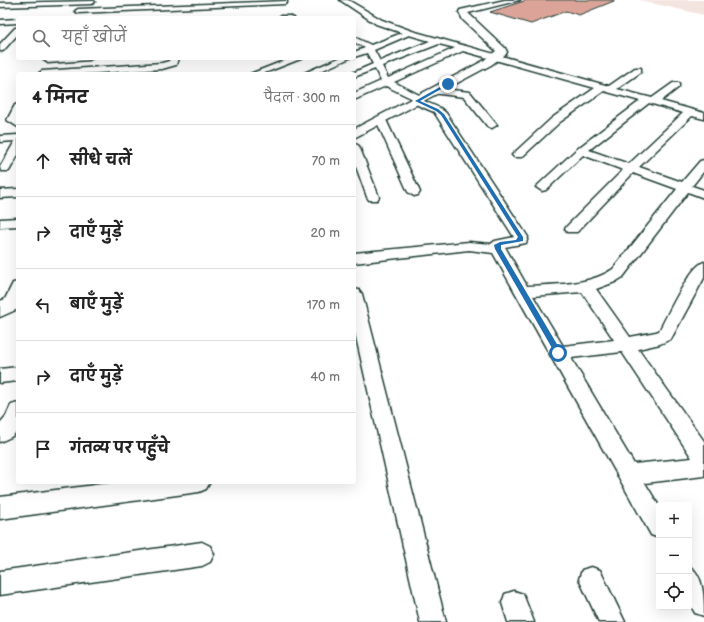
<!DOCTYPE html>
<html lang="hi">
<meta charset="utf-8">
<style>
:root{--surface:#fff;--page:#f6f6f6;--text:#222;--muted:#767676;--line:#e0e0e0}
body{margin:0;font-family:"Balsamiq Sans","Playpen Sans Deva",sans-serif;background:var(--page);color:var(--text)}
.controls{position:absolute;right:12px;bottom:12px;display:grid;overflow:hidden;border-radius:4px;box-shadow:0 4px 16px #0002}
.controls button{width:36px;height:36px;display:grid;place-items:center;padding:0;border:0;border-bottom:1px solid var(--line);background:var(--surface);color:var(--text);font:20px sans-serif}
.stop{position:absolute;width:12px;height:12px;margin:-9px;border:3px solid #1f6fb2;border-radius:50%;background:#fff}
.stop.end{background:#1f6fb2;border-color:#fff;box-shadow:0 1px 4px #0008}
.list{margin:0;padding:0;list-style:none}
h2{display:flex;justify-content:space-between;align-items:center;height:52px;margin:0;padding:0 16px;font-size:17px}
h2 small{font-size:13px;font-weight:400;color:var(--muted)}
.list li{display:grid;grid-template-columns:26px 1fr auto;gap:12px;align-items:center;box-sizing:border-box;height:72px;padding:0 16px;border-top:1px solid var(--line)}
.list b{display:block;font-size:15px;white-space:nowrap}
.list em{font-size:13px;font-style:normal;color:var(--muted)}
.icon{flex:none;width:22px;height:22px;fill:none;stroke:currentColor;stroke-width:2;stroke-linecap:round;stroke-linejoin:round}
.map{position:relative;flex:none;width:704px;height:622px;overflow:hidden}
.search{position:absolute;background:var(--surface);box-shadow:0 4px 16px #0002;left:16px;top:16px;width:340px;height:44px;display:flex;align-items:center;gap:10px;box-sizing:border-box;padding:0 14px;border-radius:4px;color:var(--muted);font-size:15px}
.panel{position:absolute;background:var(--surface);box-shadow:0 4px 16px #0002;left:16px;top:72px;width:340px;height:412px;border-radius:4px}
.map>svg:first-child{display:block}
</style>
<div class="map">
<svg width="704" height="622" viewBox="0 0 704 622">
<rect width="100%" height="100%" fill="#fff"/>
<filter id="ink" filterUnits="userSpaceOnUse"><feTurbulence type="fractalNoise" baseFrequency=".025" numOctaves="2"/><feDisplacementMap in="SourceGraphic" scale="8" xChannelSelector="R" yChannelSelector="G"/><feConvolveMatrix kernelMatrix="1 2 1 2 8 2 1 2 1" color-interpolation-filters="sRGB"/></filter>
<g filter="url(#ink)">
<path fill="#f4e4e0" d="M 638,0 L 704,0 L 704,15 Z"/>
<path fill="#dca498" stroke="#1f3d34" d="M 527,0 L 614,0 L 614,1 L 579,15 L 566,11 L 531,24 L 490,12 Z"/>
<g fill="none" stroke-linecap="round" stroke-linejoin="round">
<defs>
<path id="minor" d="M 340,0 L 348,0 L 382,20 L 412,31 L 609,86 L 635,68 L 641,68 L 641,72 L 617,89 L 652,98 L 673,83 L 679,83 L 679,87 L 661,101 L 704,113 L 704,119 L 692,116 L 639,167 L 682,182 L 700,161 L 704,160 L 704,171 L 692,186 L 704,190 L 704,198 L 688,192 L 623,277 L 615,282 L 596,289 L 630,337 L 656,332 L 659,331 C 667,316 690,266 704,262 L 704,278 L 671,339 L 660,344 L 638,349 L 704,441 L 704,476 L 645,483 L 659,506 L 659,538 L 651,535 L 493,253 L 469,250 L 354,263 L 354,253 L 469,242 L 491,244 L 495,241 L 514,237 L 434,112 L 413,103 L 413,99 L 386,86 L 354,100 L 354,93 L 381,81 L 375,69 L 354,77 L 354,74 L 350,74 L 373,64 L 367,53 L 354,57 L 354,52 L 365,48 L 354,42 L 354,37 L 371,45 L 402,33 L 376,24 ZM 409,35 L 430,41 L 380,61 L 374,50 ZM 439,44 L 455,48 L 388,78 L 382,66 ZM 463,51 L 595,88 L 552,118 L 514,153 L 512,155 L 514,157 L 522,157 L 560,122 L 604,91 L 640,101 L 577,149 L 536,187 L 542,191 L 546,190 L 583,155 L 623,170 L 567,226 L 565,229 L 567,232 L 577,232 L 633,173 L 677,189 L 613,269 C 588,286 556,284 527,286 L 505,247 L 526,243 L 528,237 L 446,113 L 440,108 L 424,101 L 423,97 L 394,82 ZM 649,103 L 683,113 L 629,164 L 589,150 ZM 582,292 L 614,340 L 563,346 L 533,296 ZM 622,352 L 692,458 L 634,464 L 571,358 Z
M 94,1 L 95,2 L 92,4 L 0,7 L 0,3 Z
M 287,1 L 287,3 L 285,4 L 78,13 L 75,11 L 78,9 Z
M 280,16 L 290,16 L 294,18 L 279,18 Z
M 18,19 L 18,23 L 0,24 L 0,20 Z
M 15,28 L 18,28 L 18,34 L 3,51 L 0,51 L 0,44 Z
M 46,58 L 93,58 L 89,60 L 48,63 L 44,60 Z
M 170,58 L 178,58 L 176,65 L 162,69 L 81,74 L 38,74 L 42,71 L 162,63 L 169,61 Z
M 291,58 L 303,58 L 262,74 L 250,74 Z
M 339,58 L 350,58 L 314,74 L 302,74 Z
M 435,88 L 470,92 L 497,125 L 492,128 L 488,127 L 464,97 L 432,93 L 430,91 Z
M 18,104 L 18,127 L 7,120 L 15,105 Z
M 381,117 L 386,120 L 420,192 L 418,195 L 414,196 L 408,192 L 376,120 Z
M 18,135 L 18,155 L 9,171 L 1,171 L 0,167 L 15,141 L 0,142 L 0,136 Z
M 354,143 L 359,146 L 379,197 L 377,200 L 369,200 L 367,197 L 354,161 Z
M 18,189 L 18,197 L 0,198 L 0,190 Z
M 18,218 L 18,226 L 0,227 L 0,219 Z
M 18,282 L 18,305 L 16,309 L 10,311 L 4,309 L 2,305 L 13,283 Z
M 354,289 L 359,290 L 362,294 L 446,622 L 420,622 L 354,328 Z
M 18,367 L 18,381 L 0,383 L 0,369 Z
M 18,403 L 18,431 L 11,437 L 0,442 L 0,423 L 6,416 L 11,405 Z
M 119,482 L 210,482 L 206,489 L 199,492 L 0,519 L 0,497 Z
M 202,542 L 210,546 L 214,554 L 210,562 L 202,566 L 0,595 L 0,571 Z
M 689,566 C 704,575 704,597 704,616 L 695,613 L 689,602 Z
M 591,567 L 600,570 L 625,622 L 599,622 L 579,579 L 582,570 Z
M 514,591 L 523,594 L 534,622 L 508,622 L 502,603 L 505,594 Z"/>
<path id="tertiary" d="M 505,0 L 520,0 L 468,13 L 505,48 L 507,52 L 506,54 L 491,65 L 354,138 L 354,129 L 483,61 L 496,51 L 463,20 L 459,12 L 460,10 Z
M 18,294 L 18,309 L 0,317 L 0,301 Z"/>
</defs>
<use href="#minor" stroke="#1f3d34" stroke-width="3"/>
<use href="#tertiary" stroke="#1f3d34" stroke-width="3"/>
<use href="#minor" fill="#fff" fill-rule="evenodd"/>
<use href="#tertiary" fill="#fff" fill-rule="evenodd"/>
</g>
</g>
<path fill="#1f6fb2" d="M 447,83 L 450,84 L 420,101 L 438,109 L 444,114 L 523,237 L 523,241 L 501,245 L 501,249 L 561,351 L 561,355 L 556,355 L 495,249 L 494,245 L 500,242 L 516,240 L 518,237 L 441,115 L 436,111 L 415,101 Z"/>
</svg>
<div class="controls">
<button>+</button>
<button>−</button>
<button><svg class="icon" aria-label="locate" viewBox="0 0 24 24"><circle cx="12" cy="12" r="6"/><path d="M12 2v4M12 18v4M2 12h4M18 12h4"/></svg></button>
</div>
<div class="stop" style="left:558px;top:353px"></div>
<div class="stop end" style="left:448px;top:84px"></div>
<div class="search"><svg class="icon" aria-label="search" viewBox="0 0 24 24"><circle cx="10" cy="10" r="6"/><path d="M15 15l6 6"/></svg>यहाँ खोजें</div>
<section class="panel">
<h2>4 मिनट<small>पैदल · 300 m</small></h2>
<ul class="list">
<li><svg class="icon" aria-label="ahead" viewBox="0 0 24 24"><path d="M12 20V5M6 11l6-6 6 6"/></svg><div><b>सीधे चलें</b></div><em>70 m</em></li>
<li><svg class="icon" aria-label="right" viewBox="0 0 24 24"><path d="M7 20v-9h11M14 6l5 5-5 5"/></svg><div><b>दाएँ मुड़ें</b></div><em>20 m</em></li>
<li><svg class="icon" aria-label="left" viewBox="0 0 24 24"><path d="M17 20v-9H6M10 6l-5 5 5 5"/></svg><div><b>बाएँ मुड़ें</b></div><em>170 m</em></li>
<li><svg class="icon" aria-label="right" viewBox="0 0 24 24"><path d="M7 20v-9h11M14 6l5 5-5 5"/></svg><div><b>दाएँ मुड़ें</b></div><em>40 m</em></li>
<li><svg class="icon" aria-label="arrive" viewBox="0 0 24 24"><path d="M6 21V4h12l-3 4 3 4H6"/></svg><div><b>गंतव्य पर पहुँचे</b></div></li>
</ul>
</section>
</div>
